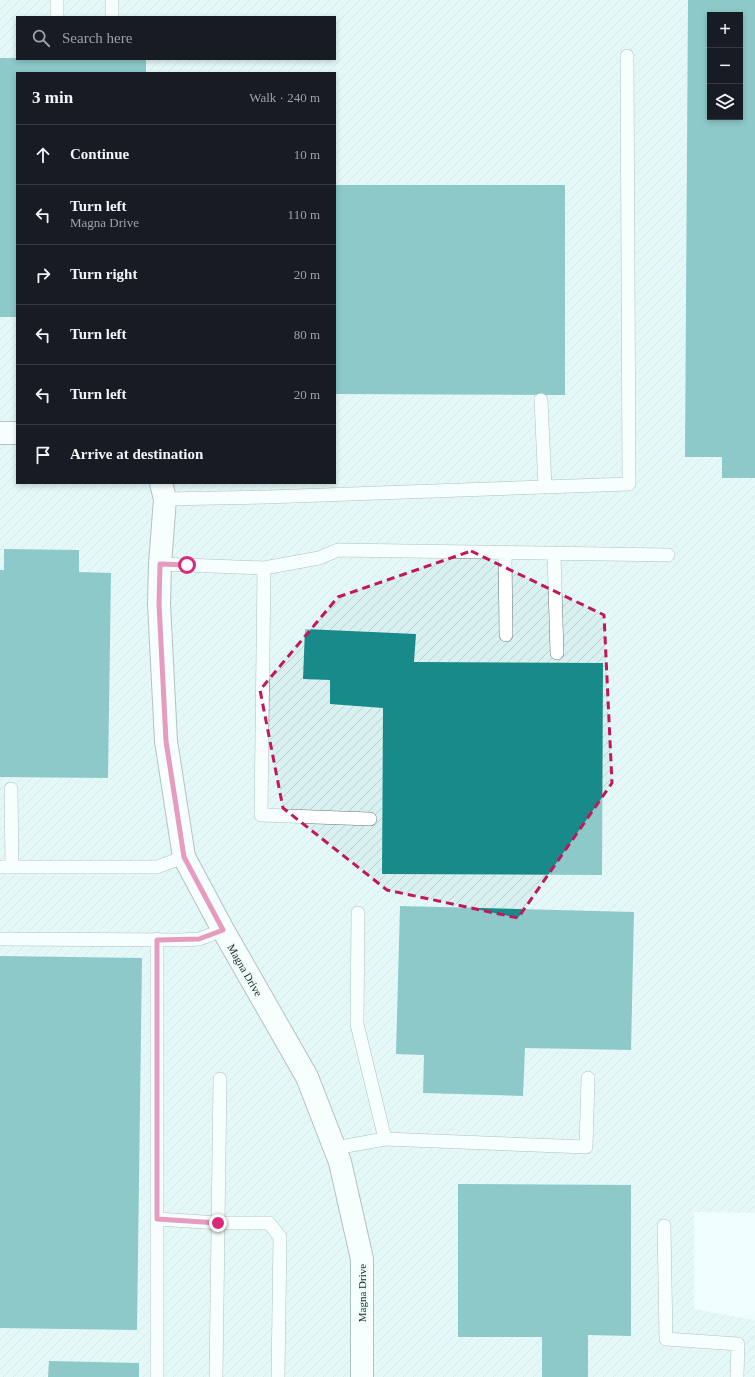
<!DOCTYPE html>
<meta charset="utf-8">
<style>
:root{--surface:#171b24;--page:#242831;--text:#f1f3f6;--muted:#9ea1a6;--line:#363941}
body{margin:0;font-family:Georgia,serif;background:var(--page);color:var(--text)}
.controls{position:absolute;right:12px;top:12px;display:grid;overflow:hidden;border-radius:0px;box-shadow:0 2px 6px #0003}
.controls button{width:36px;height:36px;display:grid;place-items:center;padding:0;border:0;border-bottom:1px solid var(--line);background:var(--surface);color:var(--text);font:20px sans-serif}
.stop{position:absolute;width:12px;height:12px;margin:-9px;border:3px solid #db2777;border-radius:50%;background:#fff}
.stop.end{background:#db2777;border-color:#fff;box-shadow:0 1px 4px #0008}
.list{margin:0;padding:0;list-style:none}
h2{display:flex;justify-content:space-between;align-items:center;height:52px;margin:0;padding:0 16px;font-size:17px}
h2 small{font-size:13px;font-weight:400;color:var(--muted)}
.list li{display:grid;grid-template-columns:26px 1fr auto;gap:12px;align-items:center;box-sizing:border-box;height:60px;padding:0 16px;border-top:1px solid var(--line)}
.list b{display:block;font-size:15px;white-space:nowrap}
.list p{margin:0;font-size:13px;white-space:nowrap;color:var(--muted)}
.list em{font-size:13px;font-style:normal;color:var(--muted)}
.icon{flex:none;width:22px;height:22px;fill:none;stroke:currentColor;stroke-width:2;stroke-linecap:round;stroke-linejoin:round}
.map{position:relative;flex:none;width:755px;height:1377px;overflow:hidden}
.search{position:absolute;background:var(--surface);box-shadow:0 2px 6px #0003;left:16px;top:16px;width:320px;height:44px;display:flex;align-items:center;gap:10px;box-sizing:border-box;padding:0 14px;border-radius:0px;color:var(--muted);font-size:15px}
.panel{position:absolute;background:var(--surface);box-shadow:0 2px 6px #0003;left:16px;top:72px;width:320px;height:412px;border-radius:0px}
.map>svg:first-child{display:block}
</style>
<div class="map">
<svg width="755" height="1377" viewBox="0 0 755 1377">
<defs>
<pattern id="industrial-furrows" width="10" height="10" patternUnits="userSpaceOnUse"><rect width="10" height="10" fill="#d8f1f0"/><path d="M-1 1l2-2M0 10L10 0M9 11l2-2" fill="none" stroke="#b9cfce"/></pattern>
</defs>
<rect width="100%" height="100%" fill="#eefefd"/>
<path fill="url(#industrial-furrows)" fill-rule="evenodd" d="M 0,0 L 755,0 L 755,1213 L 694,1212 L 694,1309 L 755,1320 L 755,1377 L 0,1377 ZM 710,15 L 740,15 L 740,117 L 710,117 ZM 17,17 L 335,17 L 335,59 L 17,59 ZM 17,73 L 335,73 L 335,483 L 17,483 Z"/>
<path fill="#188a89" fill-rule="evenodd" d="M 688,0 L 755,0 L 755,478 L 722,478 L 722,457 L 685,457 ZM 710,15 L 740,15 L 740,117 L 710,117 Z
M 0,58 L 146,59 L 146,73 L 17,73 L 17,317 L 0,317 Z
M 335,185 L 565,185 L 565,395 L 335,394 Z
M 4,549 L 79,550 L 79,572 L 111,573 L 108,778 L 0,777 L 0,570 L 4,570 Z
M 305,629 L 416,634 L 414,662 L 603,663 L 602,875 L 382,874 L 383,708 L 330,704 L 330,680 L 303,679 Z
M 400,906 L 634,912 L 631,1050 L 525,1048 L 523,1096 L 423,1093 L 424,1055 L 396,1054 Z
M 0,956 L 142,958 L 137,1330 L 0,1328 Z
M 458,1184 L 631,1185 L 631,1336 L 588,1335 L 588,1377 L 542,1377 L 542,1337 L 458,1337 Z
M 49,1361 L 139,1363 L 139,1377 L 48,1377 Z"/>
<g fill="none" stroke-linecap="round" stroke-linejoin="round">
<defs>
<path id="lane" d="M 57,0 L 57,17
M 112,17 L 112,0
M 541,400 L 545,487
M 165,499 L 267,497 L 629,484 L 627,56
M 505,553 L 506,635
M 554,554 L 557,653
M 160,564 L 264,568 L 319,558 L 338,550 L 668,555
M 264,568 L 261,815 L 370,819
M 11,789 L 12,867
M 0,867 L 157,867 L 184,857
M 358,913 L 357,1024 L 385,1139
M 0,939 L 181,940 L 199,939 L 223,930
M 157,939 L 157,1377
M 335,1148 L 385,1139 L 586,1147 L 588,1078
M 157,1219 L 219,1223 L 269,1223 L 280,1237 L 278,1377
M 664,1226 L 666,1339 L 738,1344 L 737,1377
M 216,1377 L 220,1079"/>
<path id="street" d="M 0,433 L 17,433
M 161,483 L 165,499 L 160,564 L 159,604 L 166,741 L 184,857 L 223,930 L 307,1077 L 340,1162 L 362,1259 L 362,1377"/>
</defs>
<use href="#lane" stroke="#6a7878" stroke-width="14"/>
<use href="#street" stroke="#6a7878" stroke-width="24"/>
<use href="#lane" stroke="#fff" stroke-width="13"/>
<use href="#street" stroke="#fff" stroke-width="22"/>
</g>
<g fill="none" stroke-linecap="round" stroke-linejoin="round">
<path stroke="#db2777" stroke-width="5" d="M 187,565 L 160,564 L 159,604 L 166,741 L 184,857 L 223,930 L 199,939 L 157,940 L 157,1219 L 218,1223"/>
</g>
<path d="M0 0H755V1377H0ZM 471,551 L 604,615 L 612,783 L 518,918 L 387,890 L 283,808 L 260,690 L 338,597 Z" fill="#eefefd" fill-opacity=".55" fill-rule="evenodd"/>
<path fill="none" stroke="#c2185b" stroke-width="3" stroke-dasharray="8 5" stroke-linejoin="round" d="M 471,551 L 604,615 L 612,783 L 518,918 L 387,890 L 283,808 L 260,690 L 338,597 Z"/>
<g text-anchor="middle" stroke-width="3.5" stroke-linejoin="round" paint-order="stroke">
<g font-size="11" fill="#222828" stroke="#eefefd">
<text transform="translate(245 970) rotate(60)" y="4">Magna Drive</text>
<text transform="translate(362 1293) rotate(-90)" y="4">Magna Drive</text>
</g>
</g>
</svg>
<div class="controls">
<button>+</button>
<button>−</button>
<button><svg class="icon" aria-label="layers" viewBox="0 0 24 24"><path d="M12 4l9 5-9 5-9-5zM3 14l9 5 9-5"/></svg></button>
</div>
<div class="stop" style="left:187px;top:565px"></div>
<div class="stop end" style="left:218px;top:1223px"></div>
<div class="search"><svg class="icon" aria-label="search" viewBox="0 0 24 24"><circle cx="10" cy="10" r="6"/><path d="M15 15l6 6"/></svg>Search here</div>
<section class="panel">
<h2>3 min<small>Walk · 240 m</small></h2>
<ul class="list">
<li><svg class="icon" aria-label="ahead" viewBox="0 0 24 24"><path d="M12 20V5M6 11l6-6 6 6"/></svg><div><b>Continue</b></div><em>10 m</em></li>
<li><svg class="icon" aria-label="left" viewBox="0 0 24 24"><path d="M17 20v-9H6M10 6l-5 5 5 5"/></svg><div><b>Turn left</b><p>Magna Drive</p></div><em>110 m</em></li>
<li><svg class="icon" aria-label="right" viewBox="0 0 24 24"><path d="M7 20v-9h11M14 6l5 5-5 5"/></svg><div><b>Turn right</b></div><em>20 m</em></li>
<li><svg class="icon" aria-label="left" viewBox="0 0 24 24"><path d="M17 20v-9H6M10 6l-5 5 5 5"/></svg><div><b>Turn left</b></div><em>80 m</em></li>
<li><svg class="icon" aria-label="left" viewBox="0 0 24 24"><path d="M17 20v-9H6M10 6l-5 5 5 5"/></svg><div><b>Turn left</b></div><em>20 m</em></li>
<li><svg class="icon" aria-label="arrive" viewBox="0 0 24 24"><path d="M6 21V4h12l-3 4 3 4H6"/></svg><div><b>Arrive at destination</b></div></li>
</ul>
</section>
</div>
